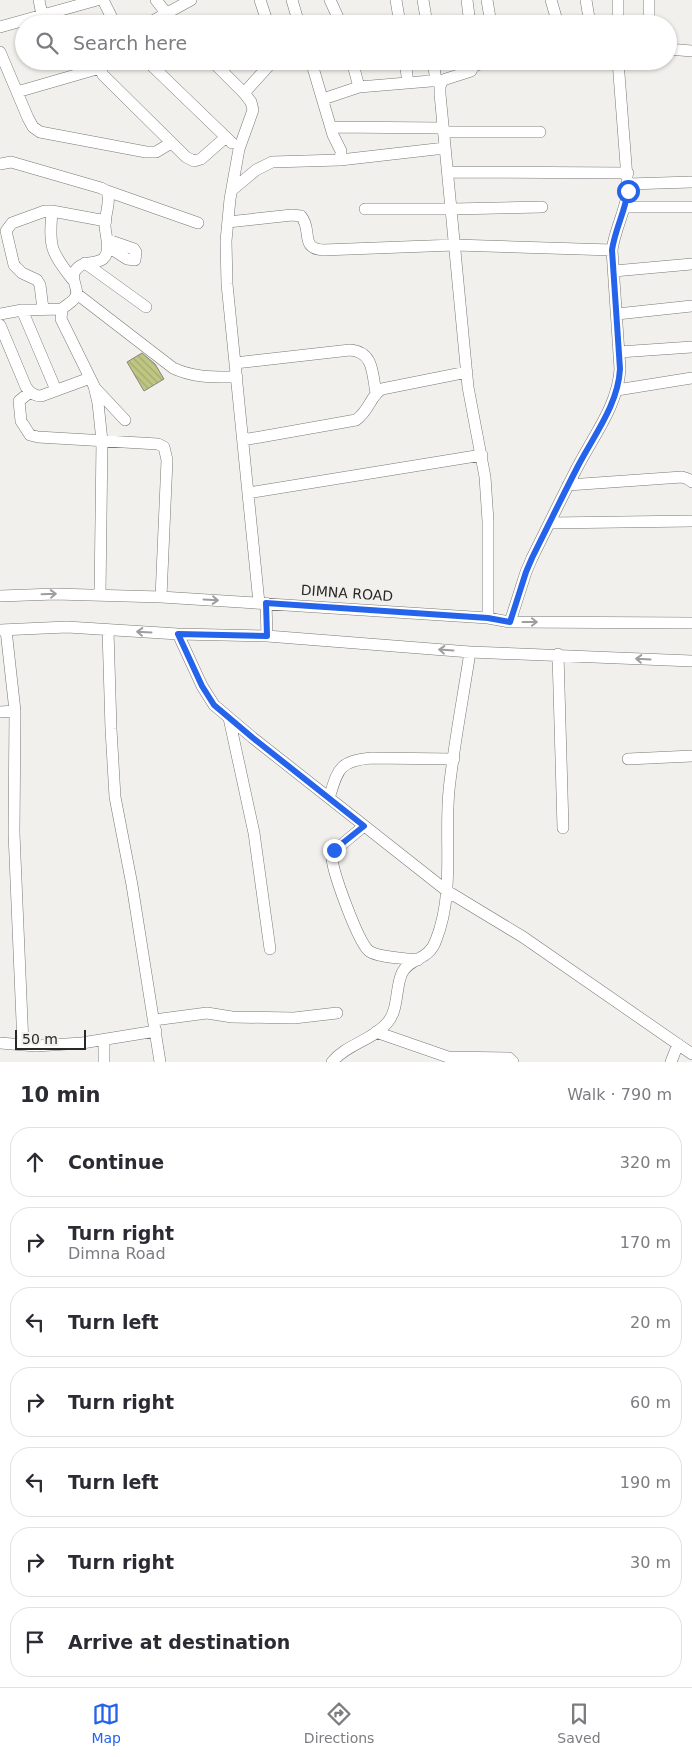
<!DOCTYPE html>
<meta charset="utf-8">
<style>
:root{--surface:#fff;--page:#f2f2f3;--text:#2b2b33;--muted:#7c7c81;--line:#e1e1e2;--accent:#2563eb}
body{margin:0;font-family:"DejaVu Sans",sans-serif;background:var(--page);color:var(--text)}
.scale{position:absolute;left:15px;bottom:12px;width:71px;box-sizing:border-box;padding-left:5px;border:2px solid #282827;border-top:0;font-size:14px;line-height:18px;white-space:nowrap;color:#282827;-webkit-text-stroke:4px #f2f0ed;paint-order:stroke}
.stop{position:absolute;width:15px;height:15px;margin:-11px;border:4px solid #2563eb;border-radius:50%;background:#fff}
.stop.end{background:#2563eb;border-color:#fff;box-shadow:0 1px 5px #0008}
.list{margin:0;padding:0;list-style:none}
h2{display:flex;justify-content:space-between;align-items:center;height:65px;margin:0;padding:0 20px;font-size:21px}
h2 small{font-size:16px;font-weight:400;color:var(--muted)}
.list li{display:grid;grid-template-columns:32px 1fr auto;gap:15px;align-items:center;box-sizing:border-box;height:70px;margin:0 10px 10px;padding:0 10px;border:1px solid var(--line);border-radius:20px}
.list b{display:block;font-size:19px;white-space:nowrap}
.list p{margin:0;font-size:16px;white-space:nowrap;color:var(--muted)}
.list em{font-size:16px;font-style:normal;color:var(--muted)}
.icon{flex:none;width:28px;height:28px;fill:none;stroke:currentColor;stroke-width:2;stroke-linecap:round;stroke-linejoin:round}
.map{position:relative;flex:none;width:692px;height:1062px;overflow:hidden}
.search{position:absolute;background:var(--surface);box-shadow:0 1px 4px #0004;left:15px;right:15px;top:15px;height:55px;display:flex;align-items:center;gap:12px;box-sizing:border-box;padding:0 18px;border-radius:28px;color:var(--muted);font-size:19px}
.sheet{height:625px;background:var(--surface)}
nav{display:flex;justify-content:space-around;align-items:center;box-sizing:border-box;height:70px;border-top:1px solid var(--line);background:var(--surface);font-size:14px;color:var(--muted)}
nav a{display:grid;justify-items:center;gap:2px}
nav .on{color:var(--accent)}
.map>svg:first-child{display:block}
</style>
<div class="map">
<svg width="692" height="1062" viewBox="0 0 692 1062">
<defs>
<pattern id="building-back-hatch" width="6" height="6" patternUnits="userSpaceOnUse" patternTransform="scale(1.25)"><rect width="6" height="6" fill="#bec682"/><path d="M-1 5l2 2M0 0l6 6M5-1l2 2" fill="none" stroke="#a3aa70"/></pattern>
</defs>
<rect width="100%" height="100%" fill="#f2f0ed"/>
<path fill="url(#building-back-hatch)" stroke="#858683" d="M 142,353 L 155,364 L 164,379 L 144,391 L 127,362 Z"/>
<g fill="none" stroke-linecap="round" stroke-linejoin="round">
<defs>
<path id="minor" d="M 39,0 L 42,15
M 103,0 L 115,24
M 156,0 L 175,24
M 260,0 L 268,24
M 292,0 L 299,24
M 330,0 L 341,24
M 396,0 L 400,24
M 423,0 L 427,24
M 467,0 L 470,24
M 487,0 L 491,24
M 551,0 L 558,24
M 586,0 L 590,24
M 147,24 L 191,0
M 618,24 L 618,0
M 649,24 L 649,0
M 0,27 L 97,0
M 668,49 L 692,51
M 0,52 L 28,118 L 33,127 L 40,132 L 146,152 L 156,152 L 171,143
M 100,61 L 100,68 L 103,75 L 186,157 L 194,161 L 201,159 L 226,137
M 147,61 L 232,143
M 212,61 L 244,93 L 251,102 L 253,110 L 239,149 L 230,199 L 226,241 L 227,284 L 259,603
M 311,61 L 333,135 L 341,151 L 340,160 L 445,148
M 352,61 L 359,87
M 405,61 L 408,83
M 433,61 L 436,81
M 474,61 L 474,66 L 471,71 L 443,80 L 440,86 L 440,94 L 468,387 L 485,477 L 488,521 L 488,618
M 474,66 L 488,61
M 17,92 L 100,68
M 244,93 L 273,61
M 323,99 L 359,87 L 443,80
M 331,127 L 443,128
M 443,132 L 540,132
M 0,164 L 11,162 L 101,188 L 107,191 C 111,202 105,214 105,225 C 105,235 112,251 103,259 C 94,265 82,260 75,271 C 69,280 82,291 74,299 C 71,303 66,305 62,309 L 61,319 L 94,386 L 98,403 L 102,441 L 100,595
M 448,172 L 628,173
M 628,184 L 692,182
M 232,190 L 256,170 L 272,162 L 340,160
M 107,191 L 198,223
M 625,207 L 692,207
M 365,209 L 452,209 L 542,207
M 52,211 C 49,247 50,250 72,279
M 228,222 L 292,215 L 301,216 C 313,230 299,248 323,250 L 455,245 L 612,250
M 107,246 L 127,259 L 135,260 L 136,252 L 134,249 L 108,240
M 85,263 L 146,307
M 614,271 L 692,264
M 77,294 L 173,368 C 194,378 214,377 237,377
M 43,309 L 40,285 L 37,280 L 22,273 L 14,265 L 6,231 L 12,223 L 45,211 L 52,211 L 106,221
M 22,310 L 56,390
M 0,314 L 22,310 L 62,309
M 617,314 L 692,306
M 0,325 L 26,387 C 30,393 34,396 41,396 L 90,378
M 619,352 L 692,347
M 235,363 L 350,350 C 374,352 372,373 376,393
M 96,389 L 125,420
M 617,390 L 692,378
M 30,392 L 19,401 L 21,421 L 30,435 L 38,437 L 158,444 L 164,447 L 167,460 L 161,597
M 243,440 L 356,420 C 370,410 370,396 382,389 L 467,372
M 568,485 L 682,477 L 688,479 L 692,482
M 248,493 L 482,455
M 550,523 L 692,521
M 0,596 L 55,594 L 161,597 L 488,618 L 510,622 L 692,623
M 266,603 L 267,636
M 510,622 L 526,572 L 532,558 C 547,528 562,497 578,466 C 594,435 618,405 620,369 L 612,250 C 615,229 625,212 628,191 L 618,61
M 0,630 L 67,627 L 178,634 L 267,636 L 470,652 L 692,661
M 6,630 L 15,711 L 14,833 L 23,1045
M 108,630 L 111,729 L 115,797 L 132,885 L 160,1062
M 178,634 L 202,686 L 214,705 L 253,738 L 447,891 L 523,937 L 692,1054
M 558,654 L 563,828
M 0,712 L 15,711
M 229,718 L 254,833 L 270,949
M 628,759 L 692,756
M 329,798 C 338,770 338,761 371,758 L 454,759
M 364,826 L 334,851 C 333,853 332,856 332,858 C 333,873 358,942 369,951 C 379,958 405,958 418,960
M 154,1020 L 207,1013 L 232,1017 L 294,1018 L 337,1013
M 376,1032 L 448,1057 L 509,1058 L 513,1062
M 0,1043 L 36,1046 L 82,1043 L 156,1031
M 104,1062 L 104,1040
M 332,1062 C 347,1044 373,1040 387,1023 C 399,1010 395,988 402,973 C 410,957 429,961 436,940 C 455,892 444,841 449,790 C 454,744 463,698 470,652
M 671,1062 L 678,1044"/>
</defs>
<use href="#minor" stroke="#797875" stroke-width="12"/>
<use href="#minor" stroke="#fff" stroke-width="11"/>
</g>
<defs><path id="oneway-shaft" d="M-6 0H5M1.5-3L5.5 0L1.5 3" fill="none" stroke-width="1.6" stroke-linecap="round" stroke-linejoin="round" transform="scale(1.25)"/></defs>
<g stroke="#9e9e9e">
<use href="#oneway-shaft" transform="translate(49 594) rotate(-2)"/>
<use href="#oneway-shaft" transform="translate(211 600) rotate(3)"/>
<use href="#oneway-shaft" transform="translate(530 622)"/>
<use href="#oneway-shaft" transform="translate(144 632) rotate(-177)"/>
<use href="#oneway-shaft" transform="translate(446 650) rotate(-176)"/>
<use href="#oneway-shaft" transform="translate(643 659) rotate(-177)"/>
</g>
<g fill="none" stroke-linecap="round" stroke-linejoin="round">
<path stroke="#2563eb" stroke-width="6" d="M 334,850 L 364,826 L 253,738 L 214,705 L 202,686 L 178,634 L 267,636 L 266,603 L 488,618 L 510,622 L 526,572 L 532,558 C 547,528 562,497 578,466 C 594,435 618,405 620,369 L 612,250 C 615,229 625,212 628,191"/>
</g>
<g text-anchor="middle" stroke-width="5" stroke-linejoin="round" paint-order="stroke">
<g font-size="14" fill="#282827" stroke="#f2f0ed">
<text transform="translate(347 593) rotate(4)" y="5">DIMNA ROAD</text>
</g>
</g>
</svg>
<div class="scale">50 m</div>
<div class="stop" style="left:628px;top:191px"></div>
<div class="stop end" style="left:334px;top:850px"></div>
<div class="search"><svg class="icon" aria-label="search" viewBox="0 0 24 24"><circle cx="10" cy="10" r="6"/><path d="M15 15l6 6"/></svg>Search here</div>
</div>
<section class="sheet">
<h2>10 min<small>Walk · 790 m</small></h2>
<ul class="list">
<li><svg class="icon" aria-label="ahead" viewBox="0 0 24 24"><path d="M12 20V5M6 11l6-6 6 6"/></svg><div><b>Continue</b></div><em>320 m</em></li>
<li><svg class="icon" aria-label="right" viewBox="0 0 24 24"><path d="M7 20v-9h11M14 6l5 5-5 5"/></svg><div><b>Turn right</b><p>Dimna Road</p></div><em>170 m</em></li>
<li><svg class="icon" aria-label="left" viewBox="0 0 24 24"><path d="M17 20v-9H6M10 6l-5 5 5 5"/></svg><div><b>Turn left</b></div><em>20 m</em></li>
<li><svg class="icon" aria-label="right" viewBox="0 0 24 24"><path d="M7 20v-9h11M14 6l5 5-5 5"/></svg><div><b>Turn right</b></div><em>60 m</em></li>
<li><svg class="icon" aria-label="left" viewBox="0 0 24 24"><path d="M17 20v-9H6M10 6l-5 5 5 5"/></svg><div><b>Turn left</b></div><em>190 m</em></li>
<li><svg class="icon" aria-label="right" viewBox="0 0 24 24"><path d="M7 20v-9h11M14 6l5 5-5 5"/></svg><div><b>Turn right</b></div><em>30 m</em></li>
<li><svg class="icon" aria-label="arrive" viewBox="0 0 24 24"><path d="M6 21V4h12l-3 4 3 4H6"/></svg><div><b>Arrive at destination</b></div></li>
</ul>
</section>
<nav>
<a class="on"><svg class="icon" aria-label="map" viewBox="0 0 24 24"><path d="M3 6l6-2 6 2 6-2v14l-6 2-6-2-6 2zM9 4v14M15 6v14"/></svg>Map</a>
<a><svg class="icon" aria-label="directions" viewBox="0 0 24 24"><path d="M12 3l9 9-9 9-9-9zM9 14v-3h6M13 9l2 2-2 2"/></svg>Directions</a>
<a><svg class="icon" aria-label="saved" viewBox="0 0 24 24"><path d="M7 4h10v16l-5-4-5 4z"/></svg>Saved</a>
</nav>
